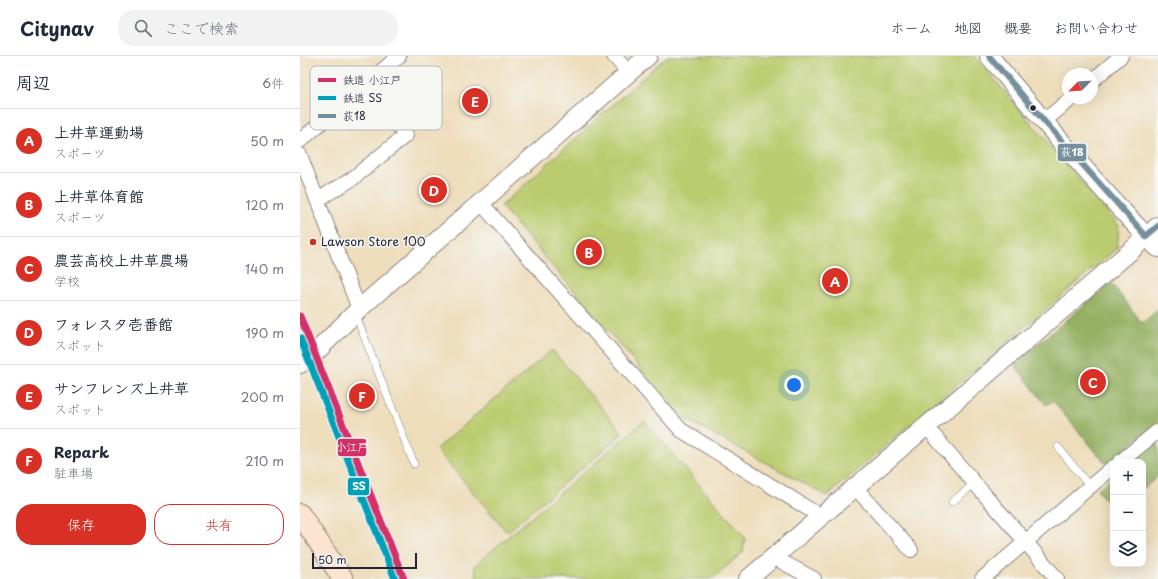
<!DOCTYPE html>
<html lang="ja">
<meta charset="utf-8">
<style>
:root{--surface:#fff;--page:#f2f2f3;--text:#1f2937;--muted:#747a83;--line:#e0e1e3;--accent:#d93025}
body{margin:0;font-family:"Playpen Sans","Klee One",sans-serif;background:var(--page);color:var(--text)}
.controls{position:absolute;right:12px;bottom:12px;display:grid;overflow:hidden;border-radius:8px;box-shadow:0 4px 16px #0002}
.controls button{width:36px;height:36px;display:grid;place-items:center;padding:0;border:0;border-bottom:1px solid var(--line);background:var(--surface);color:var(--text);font:20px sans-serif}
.compass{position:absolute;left:762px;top:12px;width:36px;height:36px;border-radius:50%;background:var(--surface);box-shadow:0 4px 16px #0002;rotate:245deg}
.scale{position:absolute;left:12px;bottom:10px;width:105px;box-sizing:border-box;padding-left:4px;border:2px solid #22223b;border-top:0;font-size:11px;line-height:14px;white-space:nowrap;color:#22223b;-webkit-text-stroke:3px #f6f6f2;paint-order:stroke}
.you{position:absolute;left:494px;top:329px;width:14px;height:14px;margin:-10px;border:3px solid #fff;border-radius:50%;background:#1a73e8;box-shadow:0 0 0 6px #1a73e833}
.badge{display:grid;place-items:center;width:26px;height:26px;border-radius:50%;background:var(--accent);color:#fff;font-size:13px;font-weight:700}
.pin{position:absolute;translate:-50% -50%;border:2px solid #fff;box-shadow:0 1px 4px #0006}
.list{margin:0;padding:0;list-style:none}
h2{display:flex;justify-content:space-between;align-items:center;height:52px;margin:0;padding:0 16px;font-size:17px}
h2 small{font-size:13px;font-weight:400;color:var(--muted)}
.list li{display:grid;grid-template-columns:26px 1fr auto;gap:12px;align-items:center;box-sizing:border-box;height:64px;padding:0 16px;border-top:1px solid var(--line)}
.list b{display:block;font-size:15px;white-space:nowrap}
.list p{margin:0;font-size:13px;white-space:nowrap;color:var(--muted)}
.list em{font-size:13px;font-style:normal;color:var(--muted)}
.actions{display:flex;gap:8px;padding:12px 16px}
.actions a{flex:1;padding:9px 0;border:1px solid var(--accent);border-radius:16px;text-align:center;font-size:14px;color:var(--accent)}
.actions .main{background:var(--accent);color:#fff}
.icon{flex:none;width:22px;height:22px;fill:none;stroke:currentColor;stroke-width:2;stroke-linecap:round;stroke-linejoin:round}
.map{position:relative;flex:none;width:858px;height:523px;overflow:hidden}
header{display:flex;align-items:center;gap:24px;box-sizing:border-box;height:56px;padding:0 20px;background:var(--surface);border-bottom:1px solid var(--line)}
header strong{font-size:19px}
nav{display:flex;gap:22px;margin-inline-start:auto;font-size:14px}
.search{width:280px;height:36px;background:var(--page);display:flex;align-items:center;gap:10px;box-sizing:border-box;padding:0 14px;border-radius:16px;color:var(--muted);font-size:15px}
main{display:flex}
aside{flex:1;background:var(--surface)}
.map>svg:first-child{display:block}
</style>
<header>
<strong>Citynav</strong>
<div class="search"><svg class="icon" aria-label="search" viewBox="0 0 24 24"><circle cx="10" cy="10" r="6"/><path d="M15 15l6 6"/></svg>ここで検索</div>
<nav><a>ホーム</a><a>地図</a><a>概要</a><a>お問い合わせ</a></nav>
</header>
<main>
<aside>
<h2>周辺<small>6件</small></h2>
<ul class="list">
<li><span class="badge">A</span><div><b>上井草運動場</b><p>スポーツ</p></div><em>50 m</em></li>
<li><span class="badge">B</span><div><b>上井草体育館</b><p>スポーツ</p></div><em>120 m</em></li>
<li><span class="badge">C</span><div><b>農芸高校上井草農場</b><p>学校</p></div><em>140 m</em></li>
<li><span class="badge">D</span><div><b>フォレスタ壱番館</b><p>スポット</p></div><em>190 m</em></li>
<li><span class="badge">E</span><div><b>サンフレンズ上井草</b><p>スポット</p></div><em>200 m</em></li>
<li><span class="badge">F</span><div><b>Repark</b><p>駐車場</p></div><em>210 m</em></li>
</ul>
<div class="actions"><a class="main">保存</a><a>共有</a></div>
</aside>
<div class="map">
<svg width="858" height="523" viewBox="0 0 858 523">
<rect width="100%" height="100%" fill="#f6f6f2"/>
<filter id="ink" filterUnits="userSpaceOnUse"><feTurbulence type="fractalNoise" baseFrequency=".025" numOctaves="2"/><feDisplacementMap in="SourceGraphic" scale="8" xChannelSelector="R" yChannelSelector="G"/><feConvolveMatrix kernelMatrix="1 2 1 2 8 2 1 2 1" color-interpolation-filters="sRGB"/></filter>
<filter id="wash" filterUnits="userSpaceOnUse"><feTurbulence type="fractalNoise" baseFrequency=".012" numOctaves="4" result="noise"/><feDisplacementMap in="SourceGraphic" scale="16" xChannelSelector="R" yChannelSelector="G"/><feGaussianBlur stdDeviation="0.9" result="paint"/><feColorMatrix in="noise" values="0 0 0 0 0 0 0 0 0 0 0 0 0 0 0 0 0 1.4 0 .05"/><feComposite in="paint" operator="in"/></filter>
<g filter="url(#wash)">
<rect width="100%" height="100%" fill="#edb"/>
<path fill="#bbcc6f" stroke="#6e7755" d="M 367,0 L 674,0 L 819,170 L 817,192 L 527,440 L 382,361 L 201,150 Z
M 252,294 L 323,377 L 207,476 L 136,393 Z
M 344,365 L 445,482 L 443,496 L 412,523 L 177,523 L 174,510 Z"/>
<path fill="#94b062" stroke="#5b694e" d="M 811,227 L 842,267 L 858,254 L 858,367 L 806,408 L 753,345 L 746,349 L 714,308 Z
M 858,382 L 858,420 L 843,433 L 843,406 L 830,406 Z
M 813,421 L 813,452 L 797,434 Z"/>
</g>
<g filter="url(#ink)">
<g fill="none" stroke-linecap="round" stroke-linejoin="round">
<defs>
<path id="service" d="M 55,257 L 114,408
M 758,391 L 790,431
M 652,446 L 674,428"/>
<path id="minor" d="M 314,0 L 329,17
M 792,25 L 821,0
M 744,65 L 772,42
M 0,85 L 99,0
M 0,99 L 59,253
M 17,144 L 52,123 L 106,79 L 63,31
M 181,147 L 381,374 L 520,460
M 626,370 C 669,422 714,471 757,523
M 820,406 L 858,375
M 555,431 L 611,494
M 473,501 L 514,523
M 682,523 L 813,411"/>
<path id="tertiary" d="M 689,0 C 744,65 798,132 858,192
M 0,308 L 15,297 L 59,253 L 348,0
M 448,523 L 833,193 L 858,170"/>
<path id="secondary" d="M 0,458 L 43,523"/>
</defs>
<use href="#service" stroke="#88807b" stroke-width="8"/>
<use href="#minor" stroke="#88807b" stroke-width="16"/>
<use href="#tertiary" stroke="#88807b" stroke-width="20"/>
<use href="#secondary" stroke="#88807b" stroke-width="22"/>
<use href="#service" stroke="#fff" stroke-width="7"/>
<use href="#minor" stroke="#fff" stroke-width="14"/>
<use href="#tertiary" stroke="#fff" stroke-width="18"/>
<use href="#secondary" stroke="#fde4d0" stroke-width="20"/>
<defs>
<path id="bus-1" d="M 689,0 L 744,65 L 846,180 L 858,170"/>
</defs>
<use href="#bus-1" stroke="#f6f6f2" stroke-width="9"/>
<use href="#bus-1" stroke="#748f9d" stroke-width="6"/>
<defs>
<path id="rail-1" d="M 0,260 L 104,523"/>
<path id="rail-2" d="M 0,282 L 95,523"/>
</defs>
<use href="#rail-1" stroke="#f6f6f2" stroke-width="10"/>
<use href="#rail-2" stroke="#f6f6f2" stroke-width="10"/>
<use href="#rail-1" stroke="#d13169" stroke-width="7"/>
<use href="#rail-2" stroke="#029fb8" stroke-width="7"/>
</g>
</g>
<circle fill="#22223b" stroke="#f6f6f2" stroke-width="1.5" cx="733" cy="52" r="3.5"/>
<circle fill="#c8321e" stroke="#f6f6f2" stroke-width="1.5" cx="13" cy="186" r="4"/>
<g text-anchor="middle" stroke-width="3" stroke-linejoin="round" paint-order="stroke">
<g font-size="12" fill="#22223b" stroke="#f6f6f2" text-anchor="start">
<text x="21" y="190">Lawson Store 100</text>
</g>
</g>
<rect x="10" y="10" width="132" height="64" rx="6" fill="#f6f6f2" stroke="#b6b6bb" stroke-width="1"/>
<rect x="18" y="22" width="18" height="4" fill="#d13169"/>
<rect x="18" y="40" width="18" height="4" fill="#029fb8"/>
<rect x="18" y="58" width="18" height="4" fill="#748f9d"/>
<g font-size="11" fill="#22223b">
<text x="43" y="28">鉄道 小江戸</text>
<text x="43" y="46">鉄道 SS</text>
<text x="43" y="64">荻18</text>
</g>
<g stroke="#f6f6f2" stroke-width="1.5">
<rect x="757" y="87" width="30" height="19" rx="4" fill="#748f9d"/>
<rect x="37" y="382" width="30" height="19" rx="4" fill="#d13169"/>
<rect x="47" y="421" width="23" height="19" rx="4" fill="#029fb8"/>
</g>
<g font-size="11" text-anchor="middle" font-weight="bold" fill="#fff">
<text x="772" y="100">荻18</text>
<text x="52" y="395">小江戸</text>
<text x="59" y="434">SS</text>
</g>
</svg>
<div class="controls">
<button>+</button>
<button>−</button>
<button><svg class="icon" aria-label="layers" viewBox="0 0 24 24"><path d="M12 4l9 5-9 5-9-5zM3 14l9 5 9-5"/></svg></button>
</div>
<svg class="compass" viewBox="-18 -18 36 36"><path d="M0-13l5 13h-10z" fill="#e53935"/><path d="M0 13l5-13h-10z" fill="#747a83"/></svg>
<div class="scale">50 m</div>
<div class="you"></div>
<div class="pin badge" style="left:535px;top:225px">A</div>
<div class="pin badge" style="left:289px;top:196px">B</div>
<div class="pin badge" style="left:793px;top:326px">C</div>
<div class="pin badge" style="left:134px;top:134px">D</div>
<div class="pin badge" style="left:175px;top:45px">E</div>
<div class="pin badge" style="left:62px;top:340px">F</div>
</div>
</main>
